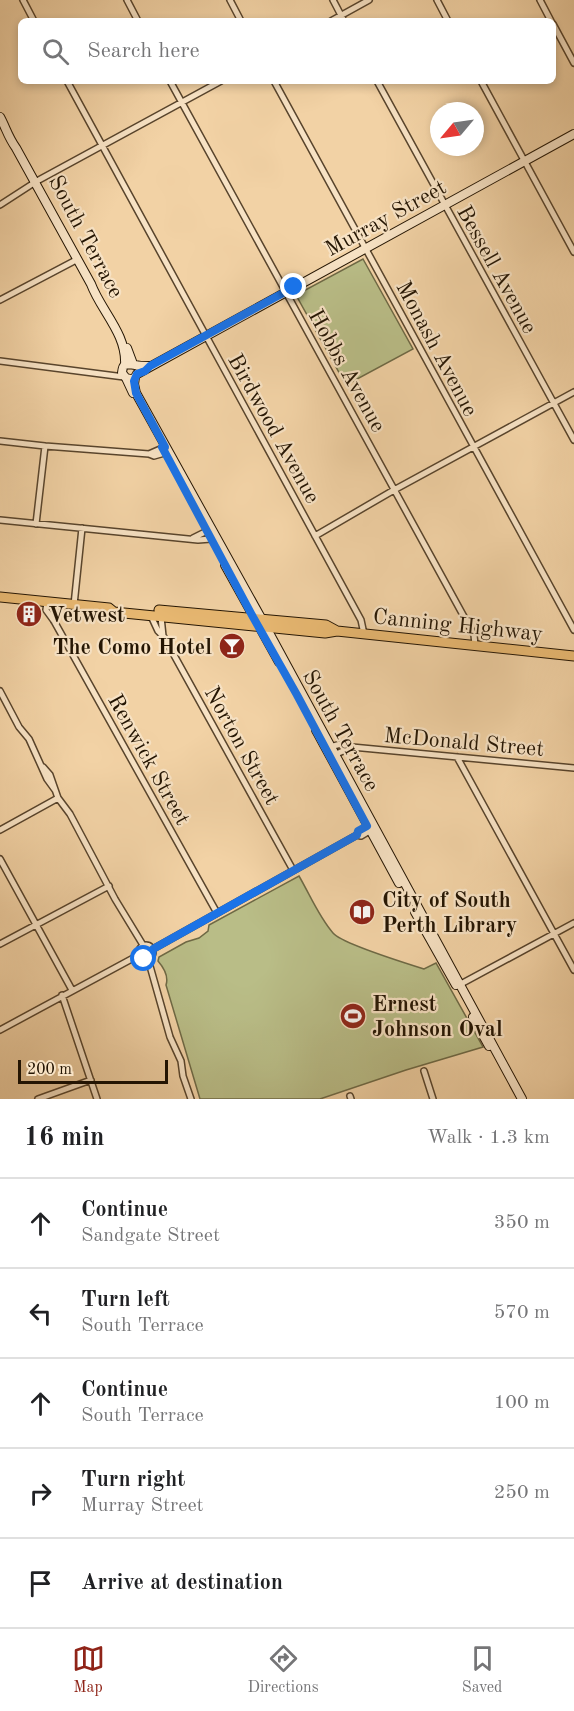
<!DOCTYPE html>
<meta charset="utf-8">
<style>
:root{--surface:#fff;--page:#f2f2f2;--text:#202124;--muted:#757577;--line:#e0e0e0;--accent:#8f2418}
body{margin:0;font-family:"Old Standard TT",serif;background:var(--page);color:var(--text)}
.compass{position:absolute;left:430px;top:102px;width:54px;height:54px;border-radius:50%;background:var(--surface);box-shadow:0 3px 9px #0003;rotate:241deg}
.scale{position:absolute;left:18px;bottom:15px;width:150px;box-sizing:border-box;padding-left:6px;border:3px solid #241503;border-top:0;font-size:16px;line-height:21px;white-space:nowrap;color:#241503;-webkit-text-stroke:4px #f7e2c4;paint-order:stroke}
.stop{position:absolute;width:18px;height:18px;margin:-14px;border:4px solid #1a73e8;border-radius:50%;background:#fff}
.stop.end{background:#1a73e8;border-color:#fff;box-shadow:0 2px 6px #0008}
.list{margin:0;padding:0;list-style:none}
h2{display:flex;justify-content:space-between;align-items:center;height:78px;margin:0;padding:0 24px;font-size:26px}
h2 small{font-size:20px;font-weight:400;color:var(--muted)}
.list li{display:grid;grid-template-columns:39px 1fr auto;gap:18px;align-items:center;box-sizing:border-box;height:90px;padding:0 24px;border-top:2px solid var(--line)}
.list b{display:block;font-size:22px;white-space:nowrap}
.list p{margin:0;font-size:20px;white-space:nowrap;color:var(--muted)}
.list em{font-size:20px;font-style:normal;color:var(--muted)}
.icon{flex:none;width:33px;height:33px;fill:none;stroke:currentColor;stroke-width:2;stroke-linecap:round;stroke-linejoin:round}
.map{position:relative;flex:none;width:574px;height:1099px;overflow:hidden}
.search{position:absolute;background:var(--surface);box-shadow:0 3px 9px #0003;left:18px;right:18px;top:18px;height:66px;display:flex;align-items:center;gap:15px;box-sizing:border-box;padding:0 21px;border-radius:9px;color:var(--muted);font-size:22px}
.sheet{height:528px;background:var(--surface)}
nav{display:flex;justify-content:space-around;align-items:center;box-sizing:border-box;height:84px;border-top:2px solid var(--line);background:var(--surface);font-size:16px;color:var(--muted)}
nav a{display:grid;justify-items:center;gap:3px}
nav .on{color:var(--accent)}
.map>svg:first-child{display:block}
</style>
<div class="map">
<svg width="574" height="1099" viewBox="0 0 574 1099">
<rect width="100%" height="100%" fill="#f2d2a5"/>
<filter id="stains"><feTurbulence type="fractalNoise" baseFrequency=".00333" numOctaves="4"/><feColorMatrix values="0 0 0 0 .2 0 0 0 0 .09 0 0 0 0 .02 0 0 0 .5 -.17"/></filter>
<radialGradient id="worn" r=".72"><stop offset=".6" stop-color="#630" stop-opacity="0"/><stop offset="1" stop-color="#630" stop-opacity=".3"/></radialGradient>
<path fill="#b9bd87" stroke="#6e6945" stroke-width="1.5" d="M 363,259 L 413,349 L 346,385 L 296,295 Z
M 299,876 C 310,895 319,917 333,933 C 341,943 408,964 424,969 L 436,963 L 483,1047 L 406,1070 L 320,1099 L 200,1099 L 166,985 C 169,976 164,968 158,961 L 159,957 L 186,942 L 199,938 L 208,931 L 209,925 Z"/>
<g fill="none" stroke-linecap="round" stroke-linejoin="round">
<defs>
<path id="street" d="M 23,0 L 34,21
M 127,0 L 138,21
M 230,0 L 241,21
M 333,0 L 344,21
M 437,0 L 448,21
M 540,0 L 551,21
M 331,21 L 369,0
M 553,24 L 574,63
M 67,81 L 361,620 L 364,634
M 170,81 L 474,635 L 475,645
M 274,81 L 574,630
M 377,81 L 574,440
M 481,81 L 574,252
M 0,205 L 37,181 L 221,81
M 0,300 L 78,259
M 0,361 L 124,377
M 0,441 L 45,446 L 149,454 L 154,456 L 168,452
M 149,454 L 165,447
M 0,520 L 198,540 L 211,539 L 215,537
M 36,524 L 45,446
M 315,536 L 394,490 L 574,392
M 193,538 L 211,529
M 47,602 L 46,610 L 54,621 L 217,913
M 74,605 L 82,528
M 151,616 L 158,631 L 164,637 L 293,870
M 161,617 L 163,636
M 54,621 L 56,614 L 56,603
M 0,691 L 19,727 L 29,739 L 47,779 L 55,790
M 330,747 L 344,743 L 352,747 L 574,768
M 334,755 L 352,747
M 457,757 L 574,970
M 43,767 L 50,775 L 58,798 L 70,814 L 115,899 L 143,945
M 0,830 L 58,798
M 0,859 L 72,990
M 0,944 L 109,886
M139 952a7 7 0 1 1 14 0a7 7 0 1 1-14 0Z
M 153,949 L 357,835 L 361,836 L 371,830
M 148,959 L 170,1037 L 181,1061 L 183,1076 L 191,1099
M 459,985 L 574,923
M 62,995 L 97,1099
M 0,1030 L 139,955
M 424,1071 L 433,1099
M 350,1096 L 351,1099
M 38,1099 L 91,1080"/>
<path id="secondary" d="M 0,117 C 6,128 8,137 16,148 L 91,284 C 101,311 127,334 125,365
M 127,348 L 133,364
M 137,374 L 574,134
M 135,377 L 134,384 L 136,393 L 261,618 L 522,1099
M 126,378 L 133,393
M 130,379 L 126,378 L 122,373 C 123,362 126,364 135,365 C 139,366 145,366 150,366
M 225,565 L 279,662
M 316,730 L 399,883
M 415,912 L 456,985
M 473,1017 L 489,1046"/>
<path id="highway" d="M 0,597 L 109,608 L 114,612 L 325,633 L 337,631 L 574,656
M 159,610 L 326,625 L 337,631"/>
</defs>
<use href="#street" stroke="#58442c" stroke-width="8"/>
<use href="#secondary" stroke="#241503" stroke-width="10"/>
<use href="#highway" stroke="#241503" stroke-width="11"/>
<use href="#street" stroke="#f7e2c4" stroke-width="5"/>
<use href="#secondary" stroke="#f7e2c4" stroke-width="8"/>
<use href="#highway" stroke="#e9b972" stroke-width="9"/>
</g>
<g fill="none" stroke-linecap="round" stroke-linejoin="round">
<path stroke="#1a73e8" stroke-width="8" d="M 144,959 L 148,959 L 152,956 L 153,949 L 357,835 L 358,831 L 367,826 L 297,695 L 253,617 L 162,447 L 165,447 L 136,393 L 134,381 L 137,374 L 145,371 L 150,366 L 294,287"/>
</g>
<defs>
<symbol id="building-disc" viewBox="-11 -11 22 22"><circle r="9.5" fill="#8f2418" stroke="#f7e2c4"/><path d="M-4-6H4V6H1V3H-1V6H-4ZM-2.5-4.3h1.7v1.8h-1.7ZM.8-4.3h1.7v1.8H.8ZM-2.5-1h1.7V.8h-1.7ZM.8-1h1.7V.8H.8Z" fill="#fff"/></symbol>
<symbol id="bar-disc" viewBox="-11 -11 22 22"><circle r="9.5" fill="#8f2418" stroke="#f7e2c4"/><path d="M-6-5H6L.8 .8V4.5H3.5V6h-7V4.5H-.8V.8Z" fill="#fff"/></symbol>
<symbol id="library-disc" viewBox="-11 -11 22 22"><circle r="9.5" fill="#8f2418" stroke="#f7e2c4"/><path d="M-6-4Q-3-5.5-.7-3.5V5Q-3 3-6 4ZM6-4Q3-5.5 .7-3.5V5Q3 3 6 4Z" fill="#fff"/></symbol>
<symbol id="stadium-disc" viewBox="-11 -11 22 22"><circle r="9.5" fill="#8f2418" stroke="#f7e2c4"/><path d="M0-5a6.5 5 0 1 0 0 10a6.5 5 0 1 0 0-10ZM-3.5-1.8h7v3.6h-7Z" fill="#fff"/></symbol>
</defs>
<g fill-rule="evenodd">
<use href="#building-disc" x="14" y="599" width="30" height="30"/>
<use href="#bar-disc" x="217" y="631" width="30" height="30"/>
<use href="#library-disc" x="347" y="897" width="30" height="30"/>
<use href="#stadium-disc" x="338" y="1001" width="30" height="30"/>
</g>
<g text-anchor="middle" stroke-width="4.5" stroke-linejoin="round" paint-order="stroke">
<g font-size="22" fill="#241503" stroke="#f7e2c4">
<text transform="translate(385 217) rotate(-29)" y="8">Murray Street</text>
<text transform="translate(87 236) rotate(62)" y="8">South Terrace</text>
<text transform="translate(498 269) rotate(61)" y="8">Bessell Avenue</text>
<text transform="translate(438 348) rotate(62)" y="8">Monash Avenue</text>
<text transform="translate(348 370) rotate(61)" y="8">Hobbs Avenue</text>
<text transform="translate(275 428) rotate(61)" y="8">Birdwood Avenue</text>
<text transform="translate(458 624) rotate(6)" y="8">Canning Highway</text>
<text transform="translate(342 730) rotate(61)" y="8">South Terrace</text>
<text transform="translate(464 741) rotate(5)" y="8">McDonald Street</text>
<text transform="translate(243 745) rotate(61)" y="8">Norton Street</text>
<text transform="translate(150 759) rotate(61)" y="8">Renwick Street</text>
</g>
<g font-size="22" font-weight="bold" fill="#241503" stroke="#f7e2c4" text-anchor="start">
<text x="48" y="622">Vetwest</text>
<text x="212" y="654" text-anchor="end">The Como Hotel</text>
<text x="382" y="907">City of South<tspan x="382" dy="25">Perth Library</tspan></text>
<text x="372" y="1011">Ernest<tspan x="372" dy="25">Johnson Oval</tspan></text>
</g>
</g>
<rect width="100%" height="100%" filter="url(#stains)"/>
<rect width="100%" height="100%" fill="url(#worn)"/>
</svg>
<svg class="compass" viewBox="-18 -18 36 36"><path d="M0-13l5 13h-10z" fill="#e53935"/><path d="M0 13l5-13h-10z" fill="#757577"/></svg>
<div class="scale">200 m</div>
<div class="stop" style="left:144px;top:959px"></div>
<div class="stop end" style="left:294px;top:287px"></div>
<div class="search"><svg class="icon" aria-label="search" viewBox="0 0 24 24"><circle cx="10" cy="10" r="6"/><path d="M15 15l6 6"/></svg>Search here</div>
</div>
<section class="sheet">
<h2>16 min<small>Walk · 1.3 km</small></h2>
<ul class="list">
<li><svg class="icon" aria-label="ahead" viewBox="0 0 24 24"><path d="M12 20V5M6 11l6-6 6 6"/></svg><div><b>Continue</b><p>Sandgate Street</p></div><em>350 m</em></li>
<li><svg class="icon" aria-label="left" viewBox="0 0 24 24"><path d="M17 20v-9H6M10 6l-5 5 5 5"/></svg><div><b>Turn left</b><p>South Terrace</p></div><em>570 m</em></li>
<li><svg class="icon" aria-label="ahead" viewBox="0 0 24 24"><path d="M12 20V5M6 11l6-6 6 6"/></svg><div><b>Continue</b><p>South Terrace</p></div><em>100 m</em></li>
<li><svg class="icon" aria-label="right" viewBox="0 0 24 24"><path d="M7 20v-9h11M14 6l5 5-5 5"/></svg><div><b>Turn right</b><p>Murray Street</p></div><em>250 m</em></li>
<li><svg class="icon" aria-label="arrive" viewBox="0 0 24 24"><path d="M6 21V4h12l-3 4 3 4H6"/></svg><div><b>Arrive at destination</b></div></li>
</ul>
</section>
<nav>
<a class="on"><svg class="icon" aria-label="map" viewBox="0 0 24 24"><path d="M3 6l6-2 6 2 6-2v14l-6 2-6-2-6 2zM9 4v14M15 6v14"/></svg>Map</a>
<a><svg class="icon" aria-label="directions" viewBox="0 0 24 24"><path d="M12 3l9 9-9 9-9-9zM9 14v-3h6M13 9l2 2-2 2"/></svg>Directions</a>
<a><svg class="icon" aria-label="saved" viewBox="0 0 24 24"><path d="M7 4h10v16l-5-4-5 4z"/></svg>Saved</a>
</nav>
